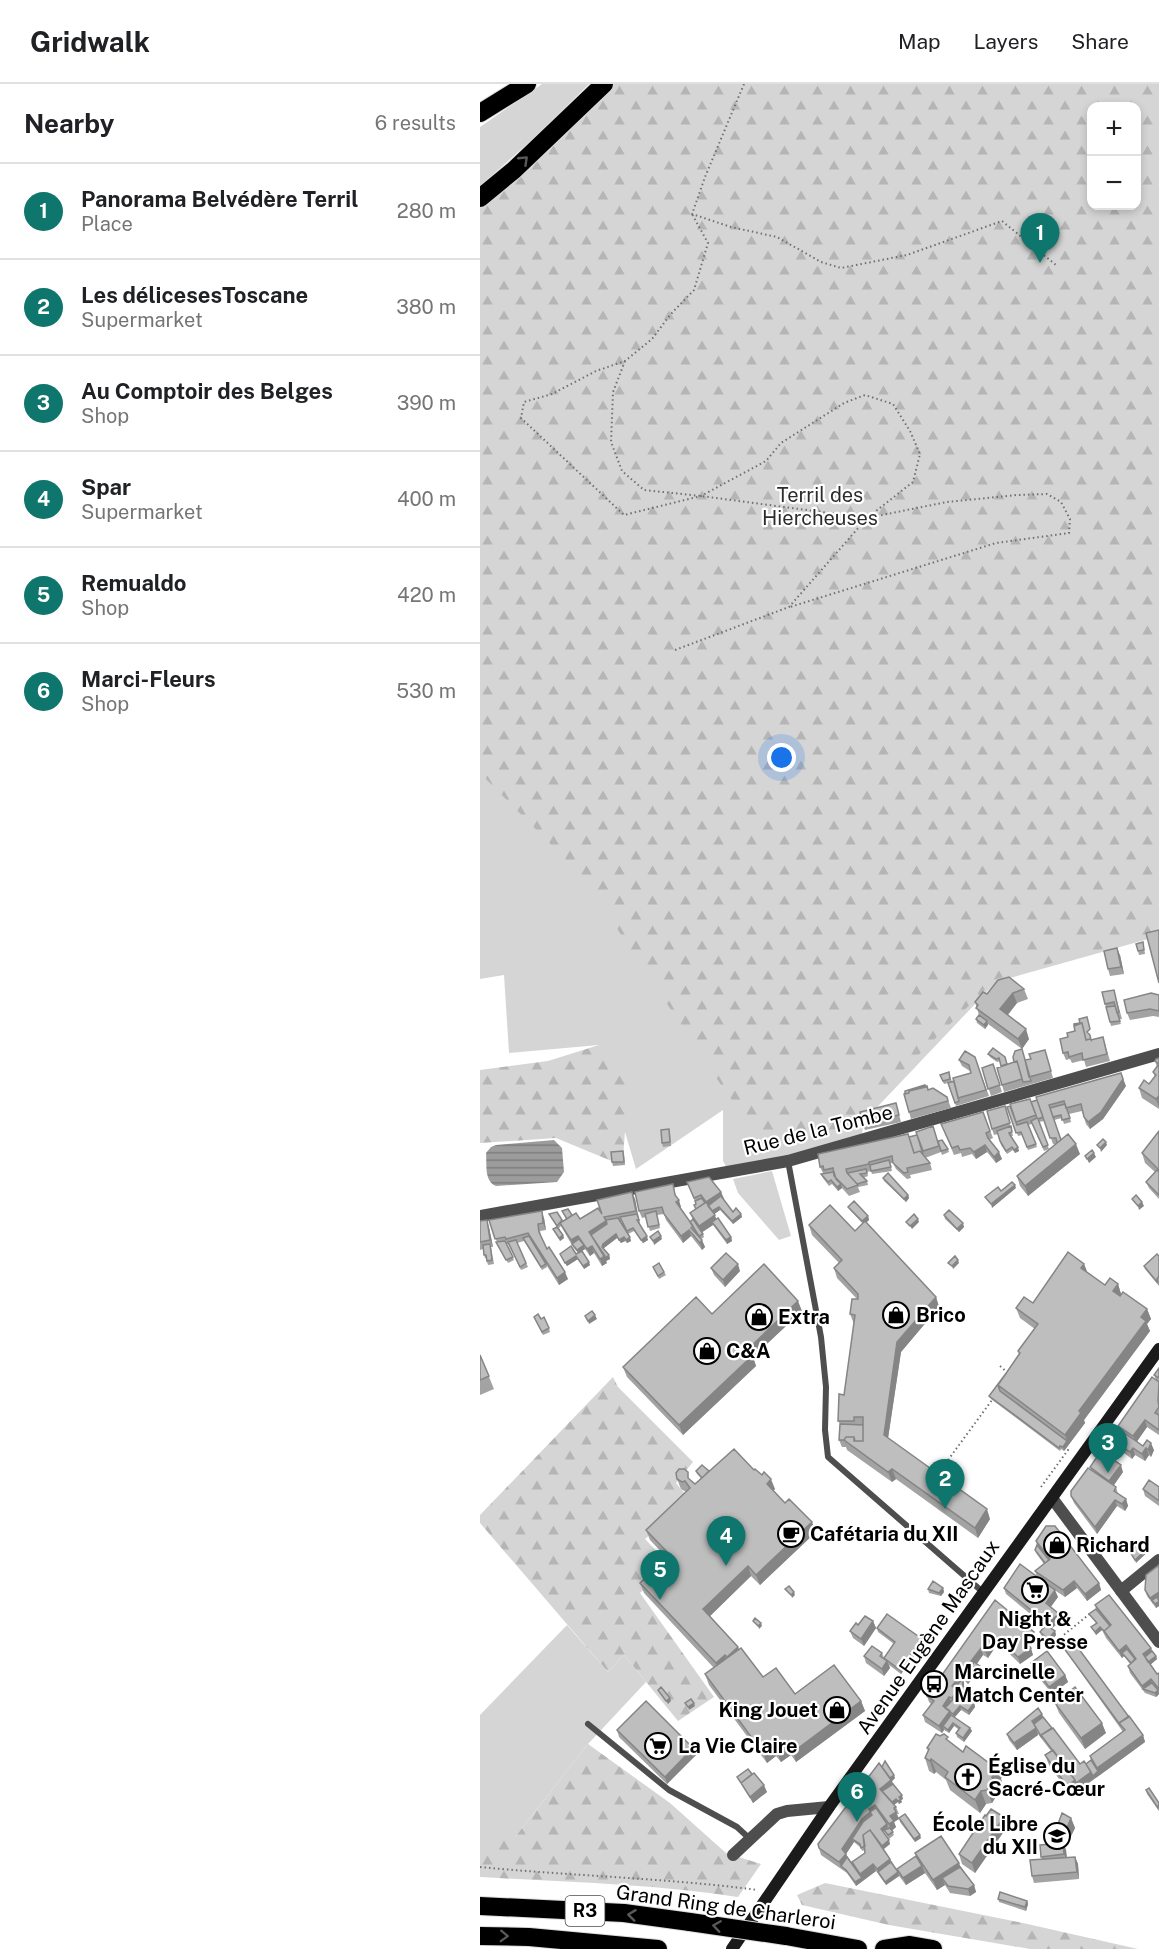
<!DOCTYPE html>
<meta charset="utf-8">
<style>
:root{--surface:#fff;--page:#f2f2f2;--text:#202124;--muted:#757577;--line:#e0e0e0;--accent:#0f766e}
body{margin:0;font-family:"Public Sans",sans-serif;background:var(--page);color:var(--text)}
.controls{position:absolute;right:18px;top:18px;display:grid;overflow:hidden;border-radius:12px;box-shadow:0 3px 9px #0003}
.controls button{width:54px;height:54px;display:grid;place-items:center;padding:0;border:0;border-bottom:2px solid var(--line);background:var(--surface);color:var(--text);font:30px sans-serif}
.you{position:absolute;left:302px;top:674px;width:21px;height:21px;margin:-15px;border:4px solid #fff;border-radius:50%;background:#1a73e8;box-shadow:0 0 0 9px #1a73e833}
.badge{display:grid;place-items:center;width:39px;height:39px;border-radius:50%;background:var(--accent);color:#fff;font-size:20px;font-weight:700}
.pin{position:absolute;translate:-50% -50px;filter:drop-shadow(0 2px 3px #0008)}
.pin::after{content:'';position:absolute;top:32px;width:21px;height:18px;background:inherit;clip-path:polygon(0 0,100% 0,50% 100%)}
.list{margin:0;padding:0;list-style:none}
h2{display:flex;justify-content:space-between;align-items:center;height:78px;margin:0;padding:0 24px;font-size:26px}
h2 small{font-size:20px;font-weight:400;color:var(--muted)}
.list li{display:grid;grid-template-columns:39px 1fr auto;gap:18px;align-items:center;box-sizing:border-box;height:96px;padding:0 24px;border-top:2px solid var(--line)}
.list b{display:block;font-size:22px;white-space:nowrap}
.list p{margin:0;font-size:20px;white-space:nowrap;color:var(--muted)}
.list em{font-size:20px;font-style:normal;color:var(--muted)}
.map{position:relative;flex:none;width:679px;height:1865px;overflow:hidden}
header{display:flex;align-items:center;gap:36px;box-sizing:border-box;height:84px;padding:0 30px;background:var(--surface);border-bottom:2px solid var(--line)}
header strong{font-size:28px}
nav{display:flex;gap:33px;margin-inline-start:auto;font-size:21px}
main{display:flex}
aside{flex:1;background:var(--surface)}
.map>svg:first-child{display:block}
</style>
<header>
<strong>Gridwalk</strong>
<nav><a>Map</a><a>Layers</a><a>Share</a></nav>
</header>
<main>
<aside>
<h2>Nearby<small>6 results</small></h2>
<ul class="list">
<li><span class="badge">1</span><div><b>Panorama Belvédère Terril</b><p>Place</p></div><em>280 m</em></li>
<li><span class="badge">2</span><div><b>Les délicesesToscane</b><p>Supermarket</p></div><em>380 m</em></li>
<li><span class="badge">3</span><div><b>Au Comptoir des Belges</b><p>Shop</p></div><em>390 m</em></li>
<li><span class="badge">4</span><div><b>Spar</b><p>Supermarket</p></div><em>400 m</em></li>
<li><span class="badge">5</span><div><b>Remualdo</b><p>Shop</p></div><em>420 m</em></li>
<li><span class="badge">6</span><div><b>Marci-Fleurs</b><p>Shop</p></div><em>530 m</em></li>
</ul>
</aside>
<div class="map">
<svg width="679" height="1865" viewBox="0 0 679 1865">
<defs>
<pattern id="forest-firs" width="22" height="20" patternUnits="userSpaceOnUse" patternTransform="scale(1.5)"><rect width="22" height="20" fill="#d5d5d5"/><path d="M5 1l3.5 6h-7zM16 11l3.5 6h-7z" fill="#b5b5b5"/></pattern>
<pattern id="water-rules" width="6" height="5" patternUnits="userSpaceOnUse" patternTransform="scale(1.5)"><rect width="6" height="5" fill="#9c9c9c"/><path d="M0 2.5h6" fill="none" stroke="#7d7d7d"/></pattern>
</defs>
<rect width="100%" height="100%" fill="#fff"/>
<path fill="#d5d5d5" d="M 62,0 L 109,0 L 56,52 L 0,102 L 0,43 Z
M 0,687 L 679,852 L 516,898 L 384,1037 L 381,1056 L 249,1088 L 243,1077 L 243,1026 L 156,1085 L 119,961 L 29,969 L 24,891 L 0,895 Z
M 292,1087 L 311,1152 L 299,1156 L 258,1109 L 253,1095 Z
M 87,1541 L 128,1588 L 144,1571 L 166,1598 L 108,1660 L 35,1753 L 0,1753 L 0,1631 Z"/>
<path fill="url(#forest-firs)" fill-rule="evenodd" d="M 124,0 L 679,0 L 679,849 L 516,895 L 362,1046 L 294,1057 L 249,1013 L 102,792 L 0,689 L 0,114 ZM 612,22 L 656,22 L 656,122 L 612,122 Z
M 119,961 L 149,990 L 143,1075 L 134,1078 L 76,1054 L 0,1059 L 0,986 L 68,977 Z
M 133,1293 L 138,1303 L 213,1378 L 196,1399 L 211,1417 L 165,1455 L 191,1482 L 160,1509 L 234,1613 L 198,1637 L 144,1571 L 128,1588 L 0,1439 L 0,1431 Z
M 108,1660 L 190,1719 L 246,1769 L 281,1780 L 258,1813 C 173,1800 86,1798 0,1793 L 0,1753 L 35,1753 Z
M 345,1799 L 543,1839 L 658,1865 L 550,1865 L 409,1841 L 322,1821 L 317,1811 Z"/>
<path fill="url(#water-rules)" d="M 74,1056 L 82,1064 L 84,1088 L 77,1098 L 16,1102 C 4,1097 7,1081 6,1069 L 11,1063 L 16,1061 Z"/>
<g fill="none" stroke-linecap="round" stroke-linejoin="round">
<defs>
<path id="motorway" d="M 0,29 L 47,0
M 0,114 L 34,86 L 124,0
M 0,1822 L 144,1829 L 210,1838
M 0,1852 L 49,1853 L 178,1865
M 306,1852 L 378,1865
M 404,1865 L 430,1861 L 453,1865"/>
</defs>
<use href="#motorway" stroke="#dbdbdb" stroke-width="20"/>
<path stroke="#707070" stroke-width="2" stroke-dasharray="1.5 3" stroke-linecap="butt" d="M 264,0 L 225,93 L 212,130 L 251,143 L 297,153 L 341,178 L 361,184 L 427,171 L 522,137 L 576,181
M 145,277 L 133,308 L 131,358 L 142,387 L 164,406 L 221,412 L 387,434 L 467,418 L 537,411 L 567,410 L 581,418 L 590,435 L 589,449 L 516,459 L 310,523
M 195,566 L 309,523 L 387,434 L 433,398 L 440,370 L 430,347 L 413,320 L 385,311 L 364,319 L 301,359 L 286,377 L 221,412 L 144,431 L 41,334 L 44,318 L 72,310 L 116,287 L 145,277 L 172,255 L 190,231 L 214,206 L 228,159 L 212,130
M 520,1282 L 528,1289
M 468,1376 L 512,1316
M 561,1403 L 588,1366 L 585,1365
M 570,1562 L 612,1528
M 0,1783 C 93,1792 186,1794 278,1806"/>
<path stroke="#4e4e4e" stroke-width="6" d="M 308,1077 L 341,1253 L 346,1303 L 345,1346 L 348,1373 L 504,1509
M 108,1640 L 189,1706 L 257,1743 L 270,1755"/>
<path stroke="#4e4e4e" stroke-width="12" d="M 0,1132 L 308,1077 L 679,970
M 641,1507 L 679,1476
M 253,1771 L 297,1730 L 307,1727 L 349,1723"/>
<path stroke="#4e4e4e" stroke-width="12" d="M 572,1414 L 679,1558"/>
<path stroke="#1b1b1b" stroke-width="12" d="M 252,1865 L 349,1723 L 679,1265"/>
<use href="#motorway" stroke="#000" stroke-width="18"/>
<defs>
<path id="motorway-bridge" d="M 210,1838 L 306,1852"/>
</defs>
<use href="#motorway-bridge" stroke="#dbdbdb" stroke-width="20" stroke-linecap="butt"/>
<use href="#motorway-bridge" stroke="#000" stroke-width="18"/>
</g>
<path fill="#a3a3a3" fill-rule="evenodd" d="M 663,858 L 665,870 L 659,871 L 658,867 Z
M 640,871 L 644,890 L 630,892 L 628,885 Z
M 544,905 L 548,915 L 537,919 L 528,931 L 549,955 L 542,965 L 508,940 L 505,945 L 497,939 L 496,935 L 499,931 L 495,918 L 507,910 Z
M 634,906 L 642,935 L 639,935 L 641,940 L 631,942 L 622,908 Z
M 679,911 L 679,933 L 673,932 L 650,936 L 647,929 Z
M 611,948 L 609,950 L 611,956 L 623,953 L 630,977 L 606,983 L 604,976 L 592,979 L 590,975 L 586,976 L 583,969 Z
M 513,964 L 528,980 L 551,975 L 565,966 L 573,994 L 524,1008 L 522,1001 L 521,983 L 520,977 L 517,978 L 510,973 L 508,970 Z
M 495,973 L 509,1012 L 476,1022 L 468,999 L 464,1000 L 460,991 L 469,988 L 472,998 L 491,989 L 490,987 L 482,982 L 479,976 Z
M 679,974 L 679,1025 L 662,1014 L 659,1004 L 669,1000 L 675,993 L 673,988 L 677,983 L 675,977 Z
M 513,980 L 522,1008 L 511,1012 L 502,984 Z
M 646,1002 L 623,1035 L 610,1045 L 606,1040 L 602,1027 L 589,1030 L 591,1038 L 584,1040 L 582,1034 L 574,1036 L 581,1056 L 600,1070 L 548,1112 L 540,1102 L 537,1092 L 576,1061 L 573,1060 L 560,1024 L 564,1037 L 559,1038 L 569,1065 L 564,1067 L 552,1040 L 548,1041 L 557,1063 L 548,1066 L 542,1051 L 538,1052 L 527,1023 Z
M 448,1005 L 467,1013 L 471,1024 L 431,1035 L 429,1028 Z
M 525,1022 L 533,1052 L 531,1052 L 539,1067 L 535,1069 L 533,1066 L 527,1070 L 521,1061 L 518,1050 L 514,1051 L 512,1045 Z
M 417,1023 L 421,1038 L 385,1046 L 382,1039 Z
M 503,1028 L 513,1054 L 509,1056 L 522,1075 L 516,1079 L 507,1068 L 496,1075 L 492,1070 L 482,1073 L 481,1069 L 474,1071 L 464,1047 Z
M 189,1045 L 190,1048 L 191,1062 L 183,1063 L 182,1059 Z
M 679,1047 L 679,1115 L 669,1104 L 666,1098 L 675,1088 L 665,1079 L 662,1069 Z
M 429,1053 L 458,1057 L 468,1065 L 469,1068 L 462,1071 L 461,1068 L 445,1074 L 450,1079 L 452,1086 L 430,1091 L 431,1094 L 427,1095 L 416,1085 L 413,1079 L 410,1079 L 412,1087 L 392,1090 L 391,1087 L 387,1088 L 388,1092 L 383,1094 L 387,1097 L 388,1101 L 378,1103 L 380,1108 L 369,1112 L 362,1104 L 358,1107 L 352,1100 L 349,1102 L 343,1094 L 341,1090 L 345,1090 L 343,1089 L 340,1083 Z
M 144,1070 L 145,1081 L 133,1082 L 132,1078 Z
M 403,1094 L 428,1111 L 429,1114 L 426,1118 L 404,1097 Z
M 207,1098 L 241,1108 L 244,1115 L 243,1115 L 253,1128 L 261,1130 L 262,1133 L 253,1140 L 240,1126 L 234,1130 L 236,1135 L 251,1153 L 252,1157 L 247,1160 L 233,1141 L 222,1148 L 224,1153 L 221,1155 L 225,1163 L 222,1166 L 211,1152 L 203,1159 L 186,1136 L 184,1130 L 177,1131 L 180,1144 L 170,1147 L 166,1133 L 162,1134 L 159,1127 L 193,1100 L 196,1113 L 201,1123 L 200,1124 L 210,1138 L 213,1136 L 210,1129 L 216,1125 L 216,1120 Z
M 155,1115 L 160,1139 L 158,1140 L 168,1156 L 163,1159 L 154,1147 L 148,1150 L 151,1157 L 147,1159 L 145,1157 L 141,1159 L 137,1154 L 124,1164 L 124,1165 L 129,1171 L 130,1175 L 126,1177 L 127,1179 L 122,1182 L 114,1169 L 110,1172 L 105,1165 L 101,1168 L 110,1181 L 104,1185 L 98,1175 L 87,1182 L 80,1170 L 98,1169 L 93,1163 L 81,1142 L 79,1144 L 84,1154 L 80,1157 L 73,1145 L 77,1143 L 69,1130 L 83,1138 L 86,1135 L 82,1127 L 100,1135 L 122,1130 ZM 140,1137 L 142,1137 L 147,1149 Z
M 368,1123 L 388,1132 L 389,1136 L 386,1138 L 456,1213 L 459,1223 L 421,1268 L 408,1354 L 510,1435 L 498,1454 L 416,1395 L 412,1398 L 367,1366 L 366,1363 L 362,1363 L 359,1356 L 360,1340 L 358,1337 L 364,1311 L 374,1240 L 370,1230 L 377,1215 L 357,1194 L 354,1184 L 359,1179 L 332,1151 L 329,1141 L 375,1147 L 383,1140 L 370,1126 Z
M 464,1131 L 484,1143 L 479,1148 L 465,1135 Z
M 64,1134 L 66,1146 L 60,1147 L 61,1152 L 67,1165 L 88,1195 L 79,1201 L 67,1182 L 67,1183 L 62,1186 L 44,1157 L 37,1159 L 48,1183 L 41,1186 L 28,1160 L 26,1160 L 34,1176 L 28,1179 L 18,1161 L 9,1136 Z
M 0,1137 L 9,1143 L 13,1163 L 11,1163 L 14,1180 L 8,1181 L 6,1174 L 5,1174 L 4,1171 L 3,1165 L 0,1166 Z
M 679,1172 L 679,1202 L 665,1185 L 664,1182 Z
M 604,1180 L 607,1188 L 625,1201 L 638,1200 L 641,1210 L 667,1225 L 671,1235 L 667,1240 L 670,1247 L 604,1336 L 605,1339 L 584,1367 L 581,1365 L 580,1367 L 511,1315 L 509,1312 L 539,1271 L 538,1267 L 555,1245 L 540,1234 L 536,1224 L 553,1219 Z
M 173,1183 L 184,1188 L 186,1191 L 179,1195 Z
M 231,1184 L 260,1187 L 245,1203 L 234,1191 Z
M 322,1227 L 273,1273 L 276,1282 L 203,1351 L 147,1293 L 143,1283 L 232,1230 Z
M 61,1235 L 69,1244 L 70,1248 L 63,1251 L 55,1236 Z
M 0,1271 L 14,1305 L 0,1311 Z
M 679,1284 L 679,1351 L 667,1343 L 657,1357 L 663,1362 L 674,1366 L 671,1373 L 669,1371 L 665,1377 L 655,1371 L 652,1375 L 632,1360 L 629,1353 L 639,1344 L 638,1342 L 676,1296 L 674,1291 Z
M 610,1383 L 643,1388 L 633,1402 L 636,1403 L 638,1410 L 646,1415 L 648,1422 L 645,1427 L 637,1422 L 617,1450 L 594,1419 L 591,1412 L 611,1386 Z
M 274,1386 L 295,1405 L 293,1407 L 336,1448 L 280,1501 L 271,1492 L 230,1532 L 283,1593 L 315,1610 L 381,1617 L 385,1627 L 316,1678 L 311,1671 L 301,1678 L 296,1672 L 287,1679 L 229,1601 L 225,1590 L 234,1584 L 164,1509 L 160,1499 L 187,1474 L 170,1456 L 166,1446 L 206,1408 L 201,1405 L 197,1395 L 211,1397 L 215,1400 L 221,1394 L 217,1390 L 216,1387 L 229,1387 Z
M 679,1403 L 679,1422 L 665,1412 L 663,1405 Z
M 556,1457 L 619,1499 L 621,1506 L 607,1517 L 597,1504 L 585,1513 L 570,1503 L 578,1513 L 571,1523 L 581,1537 L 571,1545 L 575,1547 L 576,1551 L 570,1558 L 561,1551 L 560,1548 L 565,1542 L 526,1510 L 524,1504 L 557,1493 L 555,1487 L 564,1480 L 556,1469 L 555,1466 L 557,1461 Z
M 679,1481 L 679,1522 L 676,1524 L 667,1512 L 665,1506 Z
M 463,1504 L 464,1508 L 461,1512 L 449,1509 L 448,1505 Z
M 515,1516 L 554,1548 L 556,1555 L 548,1561 L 553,1571 L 540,1580 L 518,1559 L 508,1574 L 503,1571 L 497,1580 L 500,1582 L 501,1586 L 497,1590 L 498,1593 L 495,1596 L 493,1594 L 488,1600 L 484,1596 L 483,1597 L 484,1602 L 488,1608 L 486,1611 L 494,1619 L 495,1623 L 489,1631 L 481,1626 L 474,1634 L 490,1644 L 492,1647 L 484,1658 L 477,1653 L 476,1649 L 478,1645 L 474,1642 L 469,1649 L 464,1646 L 462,1649 L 445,1638 L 443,1631 L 451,1620 L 449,1618 L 447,1612 Z
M 615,1521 L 672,1567 L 676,1572 L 677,1575 L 670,1581 L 677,1590 L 679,1589 L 679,1610 L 676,1613 L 665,1609 L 650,1589 L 648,1582 L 650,1580 L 644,1572 L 642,1574 L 626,1554 L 622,1546 L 616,1551 L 613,1546 L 611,1543 L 616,1539 L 611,1533 L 609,1530 L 616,1525 Z
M 393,1537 L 396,1544 L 384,1562 L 373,1554 L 370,1547 L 378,1541 Z
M 397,1544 L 442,1555 L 444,1558 L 421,1590 L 409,1581 L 410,1584 L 404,1592 L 386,1579 L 384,1572 L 402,1569 L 404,1574 L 414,1560 L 398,1548 Z
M 583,1563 L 649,1633 L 663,1651 L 665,1658 L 591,1712 L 569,1681 L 565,1671 L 571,1667 L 558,1650 L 558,1651 L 537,1666 L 529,1656 L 527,1650 L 562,1630 L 563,1633 L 600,1680 L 606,1680 L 611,1676 L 610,1672 L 643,1648 L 585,1566 Z
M 551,1579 L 585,1591 L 588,1598 L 572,1610 L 560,1595 L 557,1597 L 554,1592 L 551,1585 L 553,1584 Z
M 575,1619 L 626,1649 L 605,1665 L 579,1629 Z
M 137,1646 L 213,1664 L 216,1671 L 187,1700 L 139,1653 Z
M 469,1657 L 483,1668 L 521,1689 L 522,1692 L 521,1695 L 522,1698 L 517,1706 L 517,1711 L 512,1719 L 506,1720 L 500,1729 L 470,1706 L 466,1696 L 456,1688 L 454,1690 L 449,1687 L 445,1674 L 448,1667 L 447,1664 Z
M 402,1683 L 415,1694 L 412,1697 L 413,1700 L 423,1715 L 421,1716 L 422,1718 L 419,1720 L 418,1718 L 414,1721 L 416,1723 L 419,1730 L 417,1730 L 419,1735 L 414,1738 L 416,1743 L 412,1747 L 414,1751 L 409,1755 L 404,1746 L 403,1748 L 410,1760 L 404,1765 L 418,1788 L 436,1772 L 435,1769 L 481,1783 L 494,1801 L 496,1808 L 490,1812 L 470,1809 L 465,1801 L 457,1806 L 445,1789 L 426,1801 L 419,1792 L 406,1801 L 396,1787 L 376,1802 L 367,1789 L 341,1771 L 339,1764 ZM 374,1758 L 381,1764 L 382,1767 L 385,1766 L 385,1769 L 372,1778 L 373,1781 L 366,1770 Z
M 257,1693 L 287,1708 L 273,1719 Z
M 666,1706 L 679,1719 L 679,1727 L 667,1710 Z
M 419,1734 L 441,1754 L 435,1758 L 420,1738 Z
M 591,1734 L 595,1744 L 590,1754 L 581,1750 L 578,1740 Z
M 527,1743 L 495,1789 L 482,1780 L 479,1770 Z
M 583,1759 L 586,1766 L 587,1774 L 595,1773 L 598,1780 L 599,1795 L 554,1799 L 552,1792 L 562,1775 L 561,1773 Z
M 518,1815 L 547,1817 L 548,1820 L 546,1827 L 519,1818 Z"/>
<path fill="#858585" d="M 637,864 L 640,871 L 644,890 L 641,883 Z
M 533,909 L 537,919 L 524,935 L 520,925 Z
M 507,937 L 508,941 L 505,945 L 504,941 Z
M 546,945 L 549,955 L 542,965 L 538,955 Z
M 641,989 L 646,1002 L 623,1035 L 610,1045 L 608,1038 Z
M 678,1013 L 679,1017 L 679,1023 L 676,1015 Z
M 626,1058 L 627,1061 L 621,1068 L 620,1064 Z
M 596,1060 L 600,1070 L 548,1112 L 545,1102 Z
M 505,1061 L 507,1068 L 496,1075 L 494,1068 Z
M 538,1063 L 539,1067 L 535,1069 L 534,1066 Z
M 519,1068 L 522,1075 L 516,1079 L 514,1073 Z
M 614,1069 L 616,1073 L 609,1079 L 607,1075 Z
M 361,1100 L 362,1104 L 358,1107 L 357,1103 Z
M 535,1101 L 536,1104 L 512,1124 L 511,1120 Z
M 152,1108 L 155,1115 L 158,1133 L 156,1127 Z
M 241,1108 L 244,1115 L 229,1125 L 226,1118 Z
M 428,1111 L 429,1114 L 426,1118 L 424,1115 Z
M 199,1116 L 201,1123 L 199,1125 L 196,1118 Z
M 662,1118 L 664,1122 L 659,1126 L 658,1122 Z
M 239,1123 L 240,1126 L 233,1131 L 232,1128 Z
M 62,1127 L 64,1134 L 66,1146 L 63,1139 Z
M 261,1130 L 262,1133 L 253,1140 L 252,1137 Z
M 235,1131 L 237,1138 L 232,1138 L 233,1141 L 221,1149 L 219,1142 Z
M 388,1132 L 389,1136 L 384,1141 L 382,1137 Z
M 438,1135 L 439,1138 L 432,1145 L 430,1142 Z
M 7,1136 L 9,1143 L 13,1163 L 10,1156 Z
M 126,1137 L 129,1144 L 112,1154 L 109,1148 Z
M 483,1139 L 484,1143 L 479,1148 L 477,1145 Z
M 209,1146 L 211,1152 L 203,1159 L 201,1152 Z
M 136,1150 L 137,1154 L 124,1164 L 123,1167 L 122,1163 L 123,1160 Z
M 83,1151 L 84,1154 L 80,1157 L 79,1154 Z
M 98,1152 L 101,1159 L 92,1160 L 91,1156 Z
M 167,1152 L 168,1156 L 163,1159 L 161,1156 Z
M 181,1152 L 182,1155 L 174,1161 L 173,1157 Z
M 144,1153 L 145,1157 L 141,1159 L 139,1156 Z
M 150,1153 L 151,1157 L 147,1159 L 146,1156 Z
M 251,1153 L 252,1157 L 247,1160 L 246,1156 Z
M 222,1156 L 225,1163 L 222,1166 L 220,1159 Z
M 104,1161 L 105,1165 L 98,1169 L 97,1166 Z
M 112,1162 L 114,1169 L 110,1172 L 107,1165 Z
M 129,1171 L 130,1175 L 126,1177 L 127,1179 L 122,1182 L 120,1175 L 125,1172 Z
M 96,1172 L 98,1175 L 87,1182 L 85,1179 Z
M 478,1176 L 479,1179 L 473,1185 L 472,1182 Z
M 109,1178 L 110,1181 L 104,1185 L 103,1182 Z
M 258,1180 L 260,1187 L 245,1203 L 243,1196 Z
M 604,1180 L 608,1190 L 601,1184 Z
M 85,1188 L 88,1195 L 79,1201 L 77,1194 Z
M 638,1200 L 641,1210 L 636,1217 L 633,1207 Z
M 456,1213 L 459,1223 L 421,1268 L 407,1361 L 404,1351 L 417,1258 Z
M 318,1217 L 322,1227 L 273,1273 L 276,1282 L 203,1351 L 199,1341 L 267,1266 Z
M 667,1225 L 671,1235 L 667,1240 L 670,1247 L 604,1336 L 605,1339 L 584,1367 L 583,1363 L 587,1357 L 585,1351 L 599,1327 Z
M 115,1231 L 117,1235 L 109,1240 L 108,1237 Z
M 665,1336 L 667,1343 L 656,1359 L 653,1352 Z
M 671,1359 L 674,1366 L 671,1373 L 668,1366 Z
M 653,1364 L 655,1371 L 652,1375 L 650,1368 Z
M 666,1364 L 669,1371 L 665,1377 L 662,1370 Z
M 641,1381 L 643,1388 L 632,1404 L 629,1397 Z
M 412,1385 L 416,1395 L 412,1398 L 408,1388 Z
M 291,1395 L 295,1405 L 290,1410 L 287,1400 Z
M 646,1415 L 648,1422 L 645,1427 L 642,1420 Z
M 635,1416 L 637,1422 L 617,1450 L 615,1443 Z
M 507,1425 L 510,1435 L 498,1454 L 495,1444 Z
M 332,1438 L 336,1448 L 280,1501 L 276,1491 Z
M 669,1463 L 670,1466 L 656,1479 L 655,1476 Z
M 268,1482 L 271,1492 L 227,1535 L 223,1525 Z
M 594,1497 L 597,1504 L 585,1513 L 583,1506 Z
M 619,1499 L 621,1506 L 607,1517 L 605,1510 Z
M 463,1504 L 464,1508 L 461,1512 L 459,1509 Z
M 575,1506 L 578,1513 L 568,1526 L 566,1519 Z
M 314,1508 L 315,1511 L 312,1514 L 311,1511 Z
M 679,1508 L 679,1516 L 672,1516 L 673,1520 L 670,1514 Z
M 679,1517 L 679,1522 L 676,1524 L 675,1520 Z
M 579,1530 L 581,1537 L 569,1546 L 567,1539 Z
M 393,1537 L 396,1544 L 384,1562 L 381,1555 Z
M 281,1539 L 282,1542 L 279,1545 L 278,1542 Z
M 620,1543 L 622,1546 L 616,1551 L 615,1548 Z
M 575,1547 L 576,1551 L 570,1558 L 568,1555 Z
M 554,1548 L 556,1555 L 546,1562 L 544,1555 Z
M 516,1553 L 518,1559 L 508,1574 L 505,1567 Z
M 442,1555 L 444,1558 L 421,1590 L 420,1586 Z
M 646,1561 L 648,1568 L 642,1569 L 644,1572 L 642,1574 L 639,1567 Z
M 258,1563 L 262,1573 L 250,1583 L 247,1573 Z
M 501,1564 L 503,1571 L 485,1595 L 483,1594 L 484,1596 L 484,1605 L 476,1607 L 472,1602 Z
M 551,1564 L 553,1571 L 540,1580 L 538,1573 Z
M 671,1564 L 674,1571 L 666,1577 L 663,1570 Z
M 245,1571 L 248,1581 L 239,1589 L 236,1579 Z
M 676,1572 L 677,1575 L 669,1582 L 668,1578 Z
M 407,1577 L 410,1584 L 404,1592 L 402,1585 Z
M 500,1582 L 501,1586 L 497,1590 L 498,1593 L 495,1596 L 494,1593 L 495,1587 Z
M 558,1588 L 560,1595 L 557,1597 L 555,1590 Z
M 492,1591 L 493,1594 L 488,1600 L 486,1596 Z
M 585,1591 L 588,1598 L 572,1610 L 569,1603 Z
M 671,1595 L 673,1602 L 663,1605 L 662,1602 Z
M 478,1606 L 481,1613 L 474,1621 L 472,1614 Z
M 678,1606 L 679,1610 L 676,1613 L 675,1609 Z
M 469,1613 L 472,1620 L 467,1627 L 463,1622 Z
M 190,1614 L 191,1617 L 188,1620 L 186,1617 Z
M 381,1617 L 385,1627 L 316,1678 L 313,1668 Z
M 214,1619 L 215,1622 L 209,1626 L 208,1623 Z
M 494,1619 L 495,1623 L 489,1631 L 488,1627 Z
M 480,1622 L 481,1626 L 474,1634 L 473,1630 Z
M 470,1627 L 472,1634 L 463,1642 L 464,1646 L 462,1649 L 459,1642 Z
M 562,1630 L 564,1636 L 555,1643 L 552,1637 Z
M 473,1639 L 474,1642 L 469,1649 L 468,1646 Z
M 622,1639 L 626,1649 L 605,1665 L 601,1654 Z
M 490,1644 L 492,1647 L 484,1658 L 483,1654 Z
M 556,1644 L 558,1651 L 537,1666 L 534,1659 Z
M 663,1651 L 665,1658 L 620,1691 L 617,1684 Z
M 293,1661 L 296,1672 L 287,1679 L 283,1669 Z
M 307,1661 L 311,1671 L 301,1678 L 297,1668 Z
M 213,1664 L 216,1671 L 187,1700 L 185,1693 Z
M 451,1675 L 456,1688 L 454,1690 L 450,1677 Z
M 517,1685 L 519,1691 L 521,1689 L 522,1692 L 521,1695 L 522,1698 L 517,1706 L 517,1711 L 512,1719 L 507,1706 L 512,1693 Z
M 618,1687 L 620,1691 L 614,1695 L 613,1692 Z
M 611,1688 L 614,1695 L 591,1712 L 587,1702 L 595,1696 Z
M 414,1691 L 415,1694 L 412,1697 L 414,1703 L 402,1711 L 400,1705 L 409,1694 Z
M 284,1701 L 287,1708 L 273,1719 L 270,1713 Z
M 501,1707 L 506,1720 L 500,1729 L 495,1716 Z
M 422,1711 L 423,1715 L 421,1716 L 422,1718 L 419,1720 L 418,1717 L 419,1713 Z
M 416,1715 L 418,1718 L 412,1722 L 411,1718 Z
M 395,1721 L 397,1728 L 372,1755 L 374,1758 L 366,1770 L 368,1776 L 361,1782 L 359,1778 L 362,1765 L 389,1725 Z
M 416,1728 L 419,1735 L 414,1738 L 416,1743 L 411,1747 L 409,1740 L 410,1732 Z
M 524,1733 L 527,1743 L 495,1789 L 492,1779 Z
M 591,1734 L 595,1744 L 590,1754 L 587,1744 Z
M 407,1740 L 408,1743 L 402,1748 L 401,1745 Z
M 440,1751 L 441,1754 L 435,1758 L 434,1755 Z
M 409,1756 L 410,1760 L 402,1766 L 401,1763 Z
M 583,1759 L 586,1766 L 587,1777 L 584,1770 Z
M 595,1773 L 598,1780 L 599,1795 L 597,1788 Z
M 410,1775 L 413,1781 L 398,1788 L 397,1785 Z
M 479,1779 L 483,1789 L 462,1794 L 465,1801 L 457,1806 L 453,1796 Z
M 393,1780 L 396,1787 L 376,1802 L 375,1798 L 381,1794 L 380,1790 Z
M 442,1782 L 445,1789 L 426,1801 L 423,1794 Z
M 418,1788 L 419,1792 L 406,1801 L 405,1798 Z
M 494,1801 L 496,1808 L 490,1812 L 488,1805 Z
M 547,1817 L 548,1820 L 546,1827 L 545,1823 Z"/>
<path fill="#bebebe" stroke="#858585" stroke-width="1.5" d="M 679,846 L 679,899 L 666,849 Z
M 663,858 L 664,866 L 658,867 L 656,860 Z
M 637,864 L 641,883 L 628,885 L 624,867 Z
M 529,893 L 544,905 L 533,909 L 520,925 L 546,945 L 538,955 L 496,924 L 498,921 L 495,918 L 503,908 L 507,910 L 518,896 Z
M 634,906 L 639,928 L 637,929 L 634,918 L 625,920 L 622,908 Z
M 671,909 L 679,911 L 679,927 L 670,925 L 647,929 L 644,916 Z
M 635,922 L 640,937 L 630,938 L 626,923 Z
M 499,931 L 507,937 L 504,941 L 496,935 Z
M 607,933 L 610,945 L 607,948 L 610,951 L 611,956 L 610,955 L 606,956 L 602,939 L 594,941 L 594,940 L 600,939 L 599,935 Z
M 602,939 L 606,956 L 610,955 L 611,956 L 623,953 L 627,970 L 603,976 L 602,969 L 589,973 L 588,968 L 583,969 L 580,955 L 588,953 L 587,949 L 595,947 L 594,942 Z
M 513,964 L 525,973 L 527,980 L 521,982 L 519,974 L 516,975 L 508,970 Z
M 542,965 L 551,997 L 543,998 L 537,977 L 534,978 L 533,973 L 535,967 Z
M 565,966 L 571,987 L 549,993 L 545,976 L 551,975 L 549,970 Z
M 485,967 L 495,973 L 506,1006 L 478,1014 L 473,994 L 491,989 L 489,981 L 479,976 Z
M 679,974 L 679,1015 L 678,1013 L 676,1015 L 659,1004 L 664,996 L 669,1000 L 676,991 L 673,988 L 679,980 L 675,977 L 676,975 Z
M 537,977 L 542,995 L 522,1001 L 517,984 Z
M 513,980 L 520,1001 L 508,1005 L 502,984 Z
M 469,988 L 470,995 L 463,997 L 460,991 Z
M 641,989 L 643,995 L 621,1028 L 608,1038 L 604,1033 L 601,1020 L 586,1024 L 584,1017 L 569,1021 L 581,1056 L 577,1059 L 576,1054 L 570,1054 L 556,1013 Z
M 474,997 L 479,1017 L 475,1019 L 468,999 Z
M 445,1001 L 446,1003 L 429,1007 L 429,1009 L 425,1010 L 425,1007 Z
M 447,1002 L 448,1006 L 453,1004 L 467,1013 L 468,1017 L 429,1028 L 424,1010 L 429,1009 L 429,1007 Z
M 550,1015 L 556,1031 L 536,1038 L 530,1020 Z
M 557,1016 L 563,1033 L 558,1035 L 568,1061 L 563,1063 L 551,1037 L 557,1034 L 551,1018 Z
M 416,1019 L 419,1031 L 382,1039 L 380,1028 Z
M 585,1020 L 590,1034 L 582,1036 L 581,1031 L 573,1033 L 570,1024 Z
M 525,1022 L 530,1039 L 512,1045 L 507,1027 Z
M 530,1022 L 537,1041 L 547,1038 L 556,1060 L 547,1063 L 541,1048 L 536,1049 L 527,1023 Z
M 503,1028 L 510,1047 L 506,1049 L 508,1054 L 519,1068 L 514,1073 L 505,1061 L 494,1068 L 490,1064 L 480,1066 L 478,1062 L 472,1064 L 461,1040 Z
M 453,1042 L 459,1062 L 443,1067 L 436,1048 Z
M 531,1042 L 532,1048 L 529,1049 L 530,1051 L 538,1063 L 534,1066 L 532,1063 L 526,1067 L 520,1057 L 517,1047 Z
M 189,1045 L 190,1058 L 182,1059 L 181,1046 Z
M 679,1047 L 679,1086 L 662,1069 Z
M 428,1050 L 434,1069 L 440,1067 L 450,1079 L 427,1084 L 428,1088 L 424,1089 L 413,1079 L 412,1072 L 389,1078 L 389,1080 L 366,1085 L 367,1089 L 378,1101 L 367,1105 L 354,1092 L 353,1084 L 344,1086 L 343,1082 L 340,1083 L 338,1070 Z
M 588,1050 L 596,1060 L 545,1102 L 537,1092 Z
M 437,1051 L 443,1070 L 440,1067 L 434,1069 L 429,1053 Z
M 623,1055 L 626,1058 L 620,1064 L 617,1061 Z
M 462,1056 L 468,1065 L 461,1067 L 458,1057 Z
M 612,1066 L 614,1069 L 607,1075 L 605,1072 Z
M 143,1067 L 144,1078 L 132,1078 L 131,1068 Z
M 409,1076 L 411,1083 L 391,1087 L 390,1081 Z
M 386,1085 L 387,1089 L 380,1090 L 387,1097 L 377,1100 L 368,1090 L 368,1089 Z
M 677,1086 L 679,1088 L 679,1111 L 666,1098 Z
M 354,1088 L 356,1095 L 361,1100 L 357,1103 L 351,1096 L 348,1098 L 341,1090 Z
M 408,1089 L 428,1111 L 424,1115 L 403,1094 Z
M 229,1093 L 241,1108 L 226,1118 L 235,1131 L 219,1142 L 210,1129 L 226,1118 L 221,1111 L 214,1114 L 207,1098 Z
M 532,1098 L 535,1101 L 511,1120 L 505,1113 L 518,1103 L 521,1107 Z
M 193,1100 L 195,1111 L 199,1116 L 196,1118 L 213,1142 L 211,1144 L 222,1156 L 220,1159 L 209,1146 L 201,1152 L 184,1130 L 182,1123 L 159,1127 L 155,1108 Z
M 152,1108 L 156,1127 L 124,1133 L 126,1137 L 109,1148 L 125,1172 L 120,1175 L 112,1162 L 107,1165 L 98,1152 L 91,1156 L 80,1139 L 96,1129 L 100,1135 L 118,1124 L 122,1130 L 117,1116 Z
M 656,1111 L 662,1118 L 658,1122 L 652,1115 Z
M 241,1112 L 253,1128 L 256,1124 L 261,1130 L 252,1137 L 239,1123 L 232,1127 L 228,1122 Z
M 222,1114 L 225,1119 L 216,1125 L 214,1121 L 216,1120 L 215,1117 Z
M 374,1117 L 388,1132 L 382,1137 L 368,1123 Z
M 350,1121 L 375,1147 L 385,1137 L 456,1213 L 417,1258 L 404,1351 L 507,1425 L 495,1444 L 412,1385 L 408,1388 L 364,1356 L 366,1353 L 374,1353 L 374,1357 L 383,1357 L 383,1333 L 374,1333 L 374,1337 L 358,1337 L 359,1310 L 364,1311 L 375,1231 L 370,1230 L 372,1215 L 378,1215 L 378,1210 L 354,1184 L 362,1176 L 329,1141 Z
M 88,1125 L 92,1131 L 87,1135 L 82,1127 Z
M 469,1126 L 483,1139 L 477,1145 L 464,1131 Z
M 62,1127 L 63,1139 L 58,1140 L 59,1148 L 67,1165 L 69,1163 L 85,1188 L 77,1194 L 48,1149 L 26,1155 L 25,1153 L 15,1155 L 9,1136 Z
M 176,1127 L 179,1141 L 168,1143 L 165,1130 Z
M 77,1128 L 82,1136 L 77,1142 L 69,1130 Z
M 157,1130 L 159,1136 L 157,1136 L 167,1152 L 161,1156 L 153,1144 L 147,1147 L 140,1133 Z
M 434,1130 L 438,1135 L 430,1142 L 426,1138 Z
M 138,1134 L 150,1153 L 146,1156 L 144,1153 L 139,1156 L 136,1150 L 123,1160 L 122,1163 L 129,1171 L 125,1174 L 111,1151 L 127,1140 L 126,1136 Z
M 238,1134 L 251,1153 L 246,1156 L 232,1138 Z
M 213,1135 L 223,1150 L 219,1152 L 210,1138 Z
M 7,1136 L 10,1156 L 0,1158 L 0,1137 Z
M 77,1143 L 83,1151 L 79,1154 L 73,1145 Z
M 178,1147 L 181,1152 L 173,1157 L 170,1153 Z
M 49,1152 L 66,1180 L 61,1183 L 43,1154 Z
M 99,1155 L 104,1161 L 97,1166 L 92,1160 Z
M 36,1156 L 46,1179 L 40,1183 L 28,1158 Z
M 25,1157 L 33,1173 L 26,1176 L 16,1158 Z
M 10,1160 L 12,1176 L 7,1177 L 6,1171 L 4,1171 L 3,1161 Z
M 91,1162 L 96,1170 L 102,1167 L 109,1178 L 103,1182 L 96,1172 L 85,1179 L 80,1170 Z
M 588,1168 L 604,1180 L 601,1184 L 625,1201 L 630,1194 L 638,1200 L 633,1207 L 640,1212 L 643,1208 L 667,1225 L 661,1233 L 666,1237 L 599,1327 L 601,1329 L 585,1351 L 518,1301 L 540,1269 L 538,1267 L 558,1240 L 536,1224 L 544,1213 L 553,1219 Z
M 246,1169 L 258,1180 L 243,1196 L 231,1184 Z
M 677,1170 L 679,1172 L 679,1192 L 677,1195 L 678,1199 L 664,1182 Z
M 475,1172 L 478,1176 L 472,1182 L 468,1179 Z
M 179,1179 L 184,1188 L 178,1192 L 173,1183 Z
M 284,1180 L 318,1217 L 267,1266 L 272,1272 L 199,1341 L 143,1283 L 216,1213 L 232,1230 Z
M 112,1227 L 115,1231 L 108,1237 L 105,1232 Z
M 58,1230 L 61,1235 L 64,1233 L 69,1244 L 62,1248 L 54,1233 Z
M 0,1271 L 9,1292 L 0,1296 Z
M 679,1284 L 679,1294 L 674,1291 Z
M 527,1288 L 518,1301 L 520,1307 L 587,1357 L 583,1363 L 580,1362 L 579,1364 L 509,1312 Z
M 672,1293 L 679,1298 L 678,1317 L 679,1323 L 675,1329 L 679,1331 L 679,1346 L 665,1336 L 653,1352 L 638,1342 Z
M 360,1340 L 383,1341 L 383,1357 L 375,1357 L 374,1353 L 366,1353 L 364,1356 L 359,1356 Z
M 636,1343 L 663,1362 L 667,1356 L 671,1359 L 668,1366 L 666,1364 L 662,1370 L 653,1364 L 650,1368 L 629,1353 Z
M 254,1365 L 274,1386 L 275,1385 L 282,1391 L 284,1388 L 291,1395 L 287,1400 L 305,1419 L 309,1415 L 332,1438 L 276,1491 L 268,1482 L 223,1525 L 258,1563 L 247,1573 L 245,1571 L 236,1579 L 160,1499 L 190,1471 L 166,1446 L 210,1404 L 205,1397 L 202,1398 L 197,1395 L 196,1389 L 199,1385 L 204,1385 L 208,1388 L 208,1394 L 215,1400 Z
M 621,1367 L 641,1381 L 629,1397 L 610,1383 Z
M 222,1381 L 229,1387 L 222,1394 L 216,1387 Z
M 608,1384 L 636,1403 L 634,1407 L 646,1415 L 642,1420 L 635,1416 L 615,1443 L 591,1412 L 591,1407 Z
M 669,1396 L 679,1403 L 679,1415 L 678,1416 L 663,1405 Z
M 566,1442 L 575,1442 L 619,1499 L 605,1510 L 594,1497 L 583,1506 L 555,1487 L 570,1475 L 556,1457 Z
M 663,1457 L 669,1463 L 655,1476 L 650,1468 Z
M 557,1461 L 569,1476 L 565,1479 L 555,1466 Z
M 540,1480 L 575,1506 L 566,1519 L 579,1530 L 567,1539 L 524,1504 Z
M 679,1481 L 679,1508 L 670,1514 L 665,1506 L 666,1491 Z
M 453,1497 L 463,1504 L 459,1509 L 448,1505 Z
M 309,1502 L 314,1508 L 311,1511 L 305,1505 Z
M 629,1511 L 671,1564 L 663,1570 L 677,1590 L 679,1589 L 679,1605 L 671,1595 L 662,1602 L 648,1582 L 656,1575 L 646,1561 L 639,1567 L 624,1547 L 631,1541 L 615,1521 Z
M 677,1513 L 679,1517 L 675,1520 L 672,1516 Z
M 515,1516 L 554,1548 L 544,1555 L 551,1564 L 538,1573 L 516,1553 L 505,1567 L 501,1564 L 472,1602 L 478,1606 L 472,1614 L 469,1613 L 463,1622 L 470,1627 L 459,1642 L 443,1631 L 454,1617 L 447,1612 Z
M 616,1525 L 630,1542 L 624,1547 L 620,1543 L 615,1548 L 611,1543 L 617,1539 L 609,1530 Z
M 407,1530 L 442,1555 L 420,1586 L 404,1574 L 415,1558 L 397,1544 Z
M 385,1532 L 393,1537 L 381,1555 L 370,1547 L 376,1539 L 378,1541 Z
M 275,1534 L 281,1539 L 278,1542 L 273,1537 Z
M 566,1541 L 575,1547 L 568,1555 L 560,1548 Z
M 593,1557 L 649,1633 L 639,1639 L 641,1642 L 583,1563 Z
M 392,1562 L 402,1569 L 400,1572 L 407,1577 L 402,1585 L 384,1572 Z
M 261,1564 L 283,1593 L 296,1584 L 315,1610 L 354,1581 L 381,1617 L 313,1668 L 307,1661 L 297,1668 L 293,1661 L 283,1669 L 225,1590 Z
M 647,1565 L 655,1575 L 651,1579 L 642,1569 Z
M 567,1567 L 585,1591 L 569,1603 L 558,1588 L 555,1590 L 551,1585 L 554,1583 L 551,1579 Z
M 672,1567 L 676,1572 L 668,1578 L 665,1573 Z
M 494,1578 L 500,1582 L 495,1587 L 497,1589 L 494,1593 L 492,1591 L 486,1596 L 483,1594 Z
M 482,1595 L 483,1602 L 487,1605 L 484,1609 L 494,1619 L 488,1627 L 480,1622 L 473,1630 L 465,1624 L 479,1609 L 478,1606 L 475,1604 Z
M 672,1599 L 678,1606 L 675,1609 L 663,1605 Z
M 181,1603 L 190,1614 L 186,1617 L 178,1606 Z
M 595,1603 L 622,1639 L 601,1654 L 575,1619 Z
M 211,1615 L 214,1619 L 208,1623 L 205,1619 Z
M 166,1617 L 213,1664 L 185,1693 L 137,1646 Z
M 558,1624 L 562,1630 L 552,1637 L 556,1644 L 534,1659 L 527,1650 Z
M 471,1631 L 490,1644 L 483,1654 L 476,1649 L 480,1644 L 473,1639 L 468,1646 L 463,1642 Z
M 649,1632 L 663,1651 L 617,1684 L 610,1672 L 645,1646 L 639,1639 Z
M 563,1633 L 572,1644 L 561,1651 L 562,1654 L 554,1640 Z
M 573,1644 L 600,1680 L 604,1677 L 611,1688 L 596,1699 L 595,1696 L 561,1651 Z
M 456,1650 L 460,1652 L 464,1650 L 468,1653 L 466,1655 L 483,1668 L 486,1662 L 517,1685 L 512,1693 L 513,1698 L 507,1706 L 501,1707 L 495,1716 L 465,1693 L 468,1688 L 451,1675 L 450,1677 L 445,1674 L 449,1665 L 447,1664 Z
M 573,1666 L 595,1696 L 587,1702 L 565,1671 Z
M 611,1676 L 618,1687 L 613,1692 L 606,1680 Z
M 405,1677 L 414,1691 L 410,1694 L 402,1683 Z
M 399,1679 L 411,1696 L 400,1705 L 416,1723 L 414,1724 L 416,1728 L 410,1732 L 414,1737 L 409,1740 L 395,1721 L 389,1725 L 390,1728 L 382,1735 L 362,1765 L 366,1770 L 359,1778 L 339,1764 L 338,1760 Z
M 268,1685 L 272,1690 L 261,1699 L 257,1693 Z
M 274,1689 L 284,1701 L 270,1713 L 261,1699 Z
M 413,1700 L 422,1711 L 419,1713 L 421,1715 L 418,1717 L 416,1715 L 412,1718 L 402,1707 Z
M 669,1704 L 679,1719 L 678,1724 L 666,1706 Z
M 396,1724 L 407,1740 L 401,1745 L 409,1756 L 402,1762 L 390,1746 L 383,1751 L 385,1762 L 381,1764 L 380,1760 L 372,1755 L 383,1738 L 392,1731 L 390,1728 Z
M 511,1725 L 524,1733 L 492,1779 L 479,1770 L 505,1731 L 506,1732 Z
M 582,1729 L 591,1734 L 587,1744 L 578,1740 Z
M 425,1730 L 440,1751 L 434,1755 L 419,1734 Z
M 410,1744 L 413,1748 L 408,1751 L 404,1746 Z
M 390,1746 L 410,1775 L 397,1785 L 393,1780 L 380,1790 L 372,1778 L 385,1769 L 383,1751 Z
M 461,1752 L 479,1779 L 453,1796 L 435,1769 Z
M 583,1759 L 584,1770 L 561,1773 L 560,1761 Z
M 436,1772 L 442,1782 L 423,1794 L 417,1785 Z
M 367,1773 L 382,1794 L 375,1798 L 366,1786 L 361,1782 Z
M 595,1773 L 597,1788 L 552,1792 L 550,1776 Z
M 411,1778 L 418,1788 L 405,1798 L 398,1788 Z
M 480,1783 L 494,1801 L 488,1805 L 468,1802 L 462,1794 Z
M 520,1808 L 547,1817 L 545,1823 L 518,1815 Z"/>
<defs><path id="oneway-chevron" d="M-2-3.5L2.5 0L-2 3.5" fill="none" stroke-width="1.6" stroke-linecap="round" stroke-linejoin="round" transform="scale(1.5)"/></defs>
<g stroke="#595959">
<use href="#oneway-chevron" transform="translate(44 76) rotate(-44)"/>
<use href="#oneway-chevron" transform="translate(152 1831) rotate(-173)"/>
<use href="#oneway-chevron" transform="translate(237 1842) rotate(-172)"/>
<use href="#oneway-chevron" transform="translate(24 1852) rotate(2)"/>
</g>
<defs>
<symbol id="shop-ring" viewBox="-11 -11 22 22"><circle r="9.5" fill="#fff" stroke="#000" stroke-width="1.5"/><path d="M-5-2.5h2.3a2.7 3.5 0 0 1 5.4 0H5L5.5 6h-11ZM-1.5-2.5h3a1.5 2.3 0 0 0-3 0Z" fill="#000"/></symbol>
<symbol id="cafe-ring" viewBox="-11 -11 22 22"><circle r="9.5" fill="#fff" stroke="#000" stroke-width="1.5"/><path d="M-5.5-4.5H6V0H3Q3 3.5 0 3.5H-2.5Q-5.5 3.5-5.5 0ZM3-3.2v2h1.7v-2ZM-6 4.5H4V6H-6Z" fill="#000"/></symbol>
<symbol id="supermarket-ring" viewBox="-11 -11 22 22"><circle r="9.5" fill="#fff" stroke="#000" stroke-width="1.5"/><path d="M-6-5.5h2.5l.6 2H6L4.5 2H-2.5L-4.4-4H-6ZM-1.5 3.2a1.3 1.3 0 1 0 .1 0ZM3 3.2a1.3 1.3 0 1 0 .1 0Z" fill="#000"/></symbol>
<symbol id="bus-ring" viewBox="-11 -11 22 22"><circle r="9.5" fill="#fff" stroke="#000" stroke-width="1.5"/><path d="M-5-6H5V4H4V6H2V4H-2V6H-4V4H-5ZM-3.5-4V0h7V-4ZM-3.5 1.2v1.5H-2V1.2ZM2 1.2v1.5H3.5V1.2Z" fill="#000"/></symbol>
<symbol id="church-ring" viewBox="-11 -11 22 22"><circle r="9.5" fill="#fff" stroke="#000" stroke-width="1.5"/><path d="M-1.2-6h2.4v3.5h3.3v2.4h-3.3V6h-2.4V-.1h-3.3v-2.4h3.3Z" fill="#000"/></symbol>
<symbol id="school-ring" viewBox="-11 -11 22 22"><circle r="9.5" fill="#fff" stroke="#000" stroke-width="1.5"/><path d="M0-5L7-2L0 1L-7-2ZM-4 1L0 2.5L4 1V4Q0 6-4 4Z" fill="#000"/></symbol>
</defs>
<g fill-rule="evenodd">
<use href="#shop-ring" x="401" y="1216" width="30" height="30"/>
<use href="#shop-ring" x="264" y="1218" width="30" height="30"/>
<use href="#shop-ring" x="212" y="1252" width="30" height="30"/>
<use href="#cafe-ring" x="296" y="1435" width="30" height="30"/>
<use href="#shop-ring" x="562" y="1446" width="30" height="30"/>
<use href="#supermarket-ring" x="540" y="1491" width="30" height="30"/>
<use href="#bus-ring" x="439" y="1585" width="30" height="30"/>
<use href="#shop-ring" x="342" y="1611" width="30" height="30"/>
<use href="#supermarket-ring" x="163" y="1647" width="30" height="30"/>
<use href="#church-ring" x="473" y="1678" width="30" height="30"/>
<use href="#school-ring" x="562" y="1737" width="30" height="30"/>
</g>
<g text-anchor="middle" stroke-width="4.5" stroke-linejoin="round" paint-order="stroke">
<rect fill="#fff" stroke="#4c4c4c" stroke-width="1.5" x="85.5" y="1812" width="39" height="30" rx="4.5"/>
<g font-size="18" font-weight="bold" fill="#000">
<text x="105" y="1833">R3</text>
</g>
<g font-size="20" fill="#2c2c2c" stroke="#fff">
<text x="340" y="418">Terril des<tspan x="340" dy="23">Hiercheuses</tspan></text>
</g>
<g font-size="20" fill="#000" stroke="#fff">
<text transform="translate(338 1046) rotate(-14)" y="7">Rue de la Tombe</text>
<text transform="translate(448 1553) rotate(-55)" y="7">Avenue Eugène Mascaux</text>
<text transform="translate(246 1823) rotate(8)" y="7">Grand Ring de Charleroi</text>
</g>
<g font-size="20" font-weight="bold" fill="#000" stroke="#fff" text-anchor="start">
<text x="436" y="1238">Brico</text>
<text x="298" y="1240">Extra</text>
<text x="246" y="1274">C&amp;A</text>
<text x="330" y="1457">Cafétaria du XII</text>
<text x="596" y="1468">Richard</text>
<text x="555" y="1542" text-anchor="middle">Night &amp;<tspan x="555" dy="23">Day Presse</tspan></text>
<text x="474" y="1595">Marcinelle<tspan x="474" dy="23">Match Center</tspan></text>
<text x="338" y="1633" text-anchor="end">King Jouet</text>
<text x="198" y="1669">La Vie Claire</text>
<text x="508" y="1689">Église du<tspan x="508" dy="23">Sacré-Cœur</tspan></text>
<text x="558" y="1747" text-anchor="end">École Libre<tspan x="558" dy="23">du XII</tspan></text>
</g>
</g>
</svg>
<div class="controls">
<button>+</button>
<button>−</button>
</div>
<div class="you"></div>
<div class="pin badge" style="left:560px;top:179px">1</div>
<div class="pin badge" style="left:465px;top:1425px">2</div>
<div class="pin badge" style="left:628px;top:1389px">3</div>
<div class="pin badge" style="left:246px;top:1482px">4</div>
<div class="pin badge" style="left:180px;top:1516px">5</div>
<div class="pin badge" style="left:377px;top:1738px">6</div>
</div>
</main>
